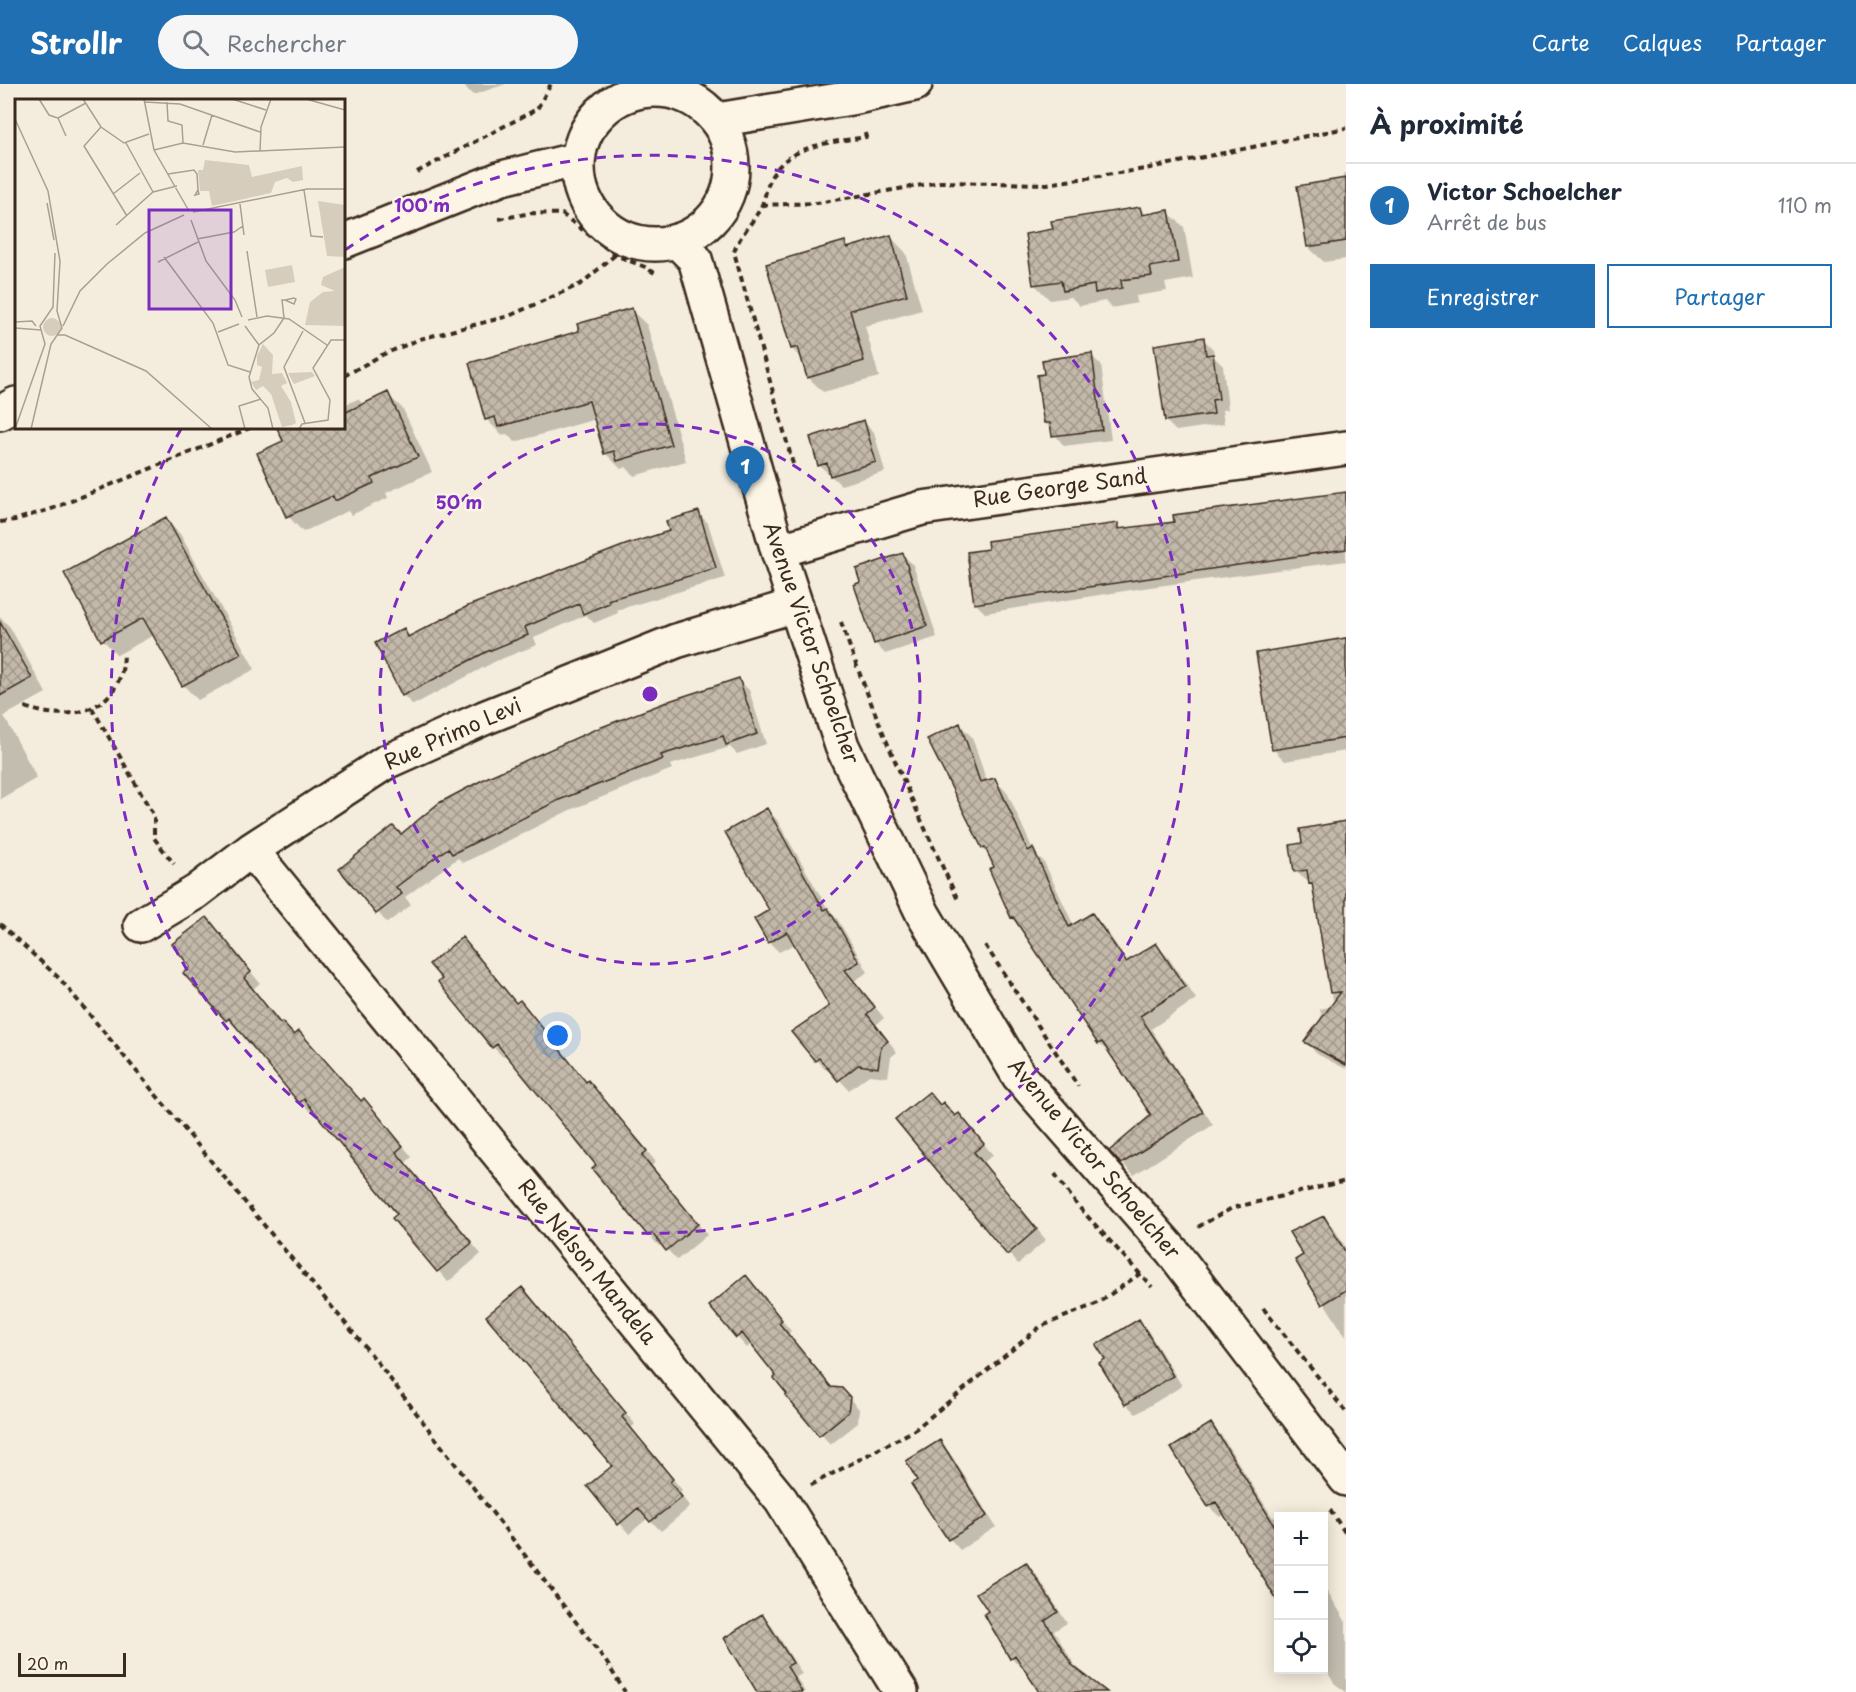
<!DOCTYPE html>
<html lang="fr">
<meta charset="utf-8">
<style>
:root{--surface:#fff;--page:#f6f6f7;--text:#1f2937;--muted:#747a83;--line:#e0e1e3;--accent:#1f6fb2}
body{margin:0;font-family:"Playpen Sans",sans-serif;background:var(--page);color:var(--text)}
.controls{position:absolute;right:18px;bottom:18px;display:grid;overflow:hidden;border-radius:0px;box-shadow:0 3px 15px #0003}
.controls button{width:54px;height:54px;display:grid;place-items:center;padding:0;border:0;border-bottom:2px solid var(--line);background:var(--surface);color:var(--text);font:30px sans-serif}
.scale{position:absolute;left:18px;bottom:15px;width:108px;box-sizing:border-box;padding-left:6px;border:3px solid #3b2a1e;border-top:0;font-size:16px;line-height:21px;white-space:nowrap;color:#3b2a1e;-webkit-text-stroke:4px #fcf5e5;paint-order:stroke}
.you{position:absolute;left:558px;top:952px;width:21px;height:21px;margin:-15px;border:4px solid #fff;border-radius:50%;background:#1a73e8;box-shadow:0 0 0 9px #1a73e833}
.badge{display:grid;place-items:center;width:39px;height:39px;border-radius:50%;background:var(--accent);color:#fff;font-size:20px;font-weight:700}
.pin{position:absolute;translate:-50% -50px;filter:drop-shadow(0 2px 3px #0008)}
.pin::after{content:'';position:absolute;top:32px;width:21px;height:18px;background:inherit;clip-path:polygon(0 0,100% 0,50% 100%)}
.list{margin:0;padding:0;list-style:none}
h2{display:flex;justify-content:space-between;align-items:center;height:78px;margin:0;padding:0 24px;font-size:26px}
h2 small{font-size:20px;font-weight:400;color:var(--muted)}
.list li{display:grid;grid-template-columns:39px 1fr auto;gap:18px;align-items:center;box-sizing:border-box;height:84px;padding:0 24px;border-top:2px solid var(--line)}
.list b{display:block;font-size:22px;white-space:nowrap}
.list p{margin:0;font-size:20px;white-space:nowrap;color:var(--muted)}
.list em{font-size:20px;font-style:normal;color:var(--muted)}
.actions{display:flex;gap:12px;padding:18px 24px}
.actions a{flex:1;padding:14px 0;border:2px solid var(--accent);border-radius:0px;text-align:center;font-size:21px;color:var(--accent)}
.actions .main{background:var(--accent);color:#fff}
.icon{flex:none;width:33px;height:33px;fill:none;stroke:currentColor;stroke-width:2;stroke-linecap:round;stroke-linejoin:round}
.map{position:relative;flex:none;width:1346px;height:1608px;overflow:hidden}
header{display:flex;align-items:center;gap:36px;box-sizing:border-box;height:84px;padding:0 30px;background:var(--accent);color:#fff}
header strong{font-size:28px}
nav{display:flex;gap:33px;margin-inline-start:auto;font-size:21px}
.search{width:420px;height:54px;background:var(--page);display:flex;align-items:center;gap:15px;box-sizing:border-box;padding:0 21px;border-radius:33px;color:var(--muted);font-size:22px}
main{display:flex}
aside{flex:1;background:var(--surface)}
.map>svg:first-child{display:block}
</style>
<header>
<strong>Strollr</strong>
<div class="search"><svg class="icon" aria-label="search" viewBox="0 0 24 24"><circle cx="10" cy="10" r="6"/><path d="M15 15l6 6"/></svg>Rechercher</div>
<nav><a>Carte</a><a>Calques</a><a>Partager</a></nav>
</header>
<main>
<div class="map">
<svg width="1346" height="1608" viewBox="0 0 1346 1608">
<defs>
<pattern id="building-cross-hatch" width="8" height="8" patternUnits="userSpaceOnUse" patternTransform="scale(1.5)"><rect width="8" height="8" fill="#c3b9aa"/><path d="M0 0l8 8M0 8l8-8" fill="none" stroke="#a0978a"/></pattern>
</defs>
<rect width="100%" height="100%" fill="#f4eddd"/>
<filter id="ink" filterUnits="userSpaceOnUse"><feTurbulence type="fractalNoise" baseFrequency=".0167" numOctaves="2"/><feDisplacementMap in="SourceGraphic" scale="12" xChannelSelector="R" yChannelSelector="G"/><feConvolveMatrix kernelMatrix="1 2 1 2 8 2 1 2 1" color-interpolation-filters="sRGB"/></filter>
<g filter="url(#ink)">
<path fill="#0003" d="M 462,0 L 506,0 L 473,11 Z
M 1346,89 L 1346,175 L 1324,178 L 1308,163 L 1344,96 L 1343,90 Z
M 1140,124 L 1147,132 L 1168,128 L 1184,143 L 1193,194 L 1165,199 L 1167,207 L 1136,212 L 1137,219 L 1112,224 L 1105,217 L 1080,222 L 1071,213 L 1050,216 L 1035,201 L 1055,147 Z
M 891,153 L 906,169 L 922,226 L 865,242 L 879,293 L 823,308 L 808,293 L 803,276 L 792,265 L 845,159 L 850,165 Z
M 631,226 L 647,241 L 686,377 L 634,392 L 626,383 L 621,385 L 605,369 L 596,335 L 515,358 L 507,350 L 502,351 L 486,335 L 581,248 Z
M 1203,255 L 1213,265 L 1215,274 L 1223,282 L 1228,325 L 1222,326 L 1224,340 L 1176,347 L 1166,337 Z
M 1091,271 L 1101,281 L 1111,356 L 1064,362 L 1045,338 L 1045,291 Z
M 387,310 L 403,325 L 432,388 L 386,409 L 388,414 L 351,431 L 348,427 L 303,448 L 288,432 L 259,370 L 285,357 L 282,350 L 295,344 L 344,344 L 344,321 L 358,315 L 364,321 Z
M 864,338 L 874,348 L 885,388 L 841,401 L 819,381 Z
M 1346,408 L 1346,477 L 1150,503 L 985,529 L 975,519 L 1117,441 L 1123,446 L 1176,439 Z
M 698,429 L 708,439 L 725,494 L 617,526 L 618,529 L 594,539 L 586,531 L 534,554 L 537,561 L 496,577 L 413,621 L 403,611 L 404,546 L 411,553 L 671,448 Z
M 165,435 L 180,450 L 255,585 L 198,616 L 183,601 L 154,551 L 117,571 L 103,556 Z
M 903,471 L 913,481 L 937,553 L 885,570 L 875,559 Z
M 0,533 L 10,543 L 46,609 L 4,632 L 37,694 L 0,715 Z
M 1346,556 L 1346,667 L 1285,677 L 1273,665 Z
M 739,596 L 749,606 L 766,660 L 737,670 L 730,663 L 670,681 L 672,685 L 570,726 L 463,779 L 458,774 L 405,813 L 411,821 L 387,839 L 341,785 L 401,751 Z
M 960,641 L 972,653 L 987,698 L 994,696 L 1007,708 L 1034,768 L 1044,778 L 1074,842 L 1092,831 L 1104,843 L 1128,878 L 1156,861 L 1168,873 L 1196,915 L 1151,945 L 1213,1041 L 1134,1091 L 1122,1079 L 1153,1031 L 1112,970 L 1099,960 L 1013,833 L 996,784 L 983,764 Z
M 767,725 L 777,736 L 828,825 L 838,836 L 868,888 L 854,897 L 884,934 L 876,941 L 897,968 L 891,973 L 888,993 L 869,991 L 849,1006 L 829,984 L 826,986 L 816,976 L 794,948 L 831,923 L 795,860 L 779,868 L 769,858 L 771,826 Z
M 1346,739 L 1346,985 L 1317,970 L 1306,958 L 1322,935 L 1320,925 L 1334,922 L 1314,803 L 1295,787 L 1304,760 Z
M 207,835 L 260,899 L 253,905 L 281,940 L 361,1018 L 364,1016 L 374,1026 L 412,1073 L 405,1079 L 481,1170 L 448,1198 L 394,1134 L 400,1130 L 314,1025 L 311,1028 L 300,1018 L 240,944 L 238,946 L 227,935 L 192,883 Z
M 462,855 L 517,920 L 520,918 L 530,928 L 587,999 L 598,1008 L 656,1078 L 651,1082 L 707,1151 L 677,1176 L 662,1160 L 659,1162 L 649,1151 L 594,1085 L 598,1081 L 507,970 L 503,973 L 493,963 L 444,895 Z
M 941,1022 L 956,1034 L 959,1031 L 993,1071 L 983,1079 L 1046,1156 L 1018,1180 L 898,1035 Z
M 1323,1133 L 1334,1144 L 1346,1164 L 1346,1253 L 1297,1176 L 1305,1172 Z
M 756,1204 L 791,1247 L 788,1250 L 833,1304 L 841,1305 L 859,1325 L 858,1339 L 830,1361 L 752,1259 L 747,1264 L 737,1253 Z
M 522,1205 L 635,1340 L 631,1344 L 682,1406 L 679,1409 L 690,1423 L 661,1447 L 648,1434 L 629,1450 L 589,1403 L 614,1382 Z
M 1138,1237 L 1148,1247 L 1182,1302 L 1136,1330 L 1126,1320 Z
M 1211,1341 L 1221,1351 L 1273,1434 L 1276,1432 L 1278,1435 L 1278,1513 L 1225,1429 L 1220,1433 L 1209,1423 L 1173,1365 Z
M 940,1358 L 950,1369 L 996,1443 L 960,1466 L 950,1455 L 913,1401 L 919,1396 Z
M 1026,1480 L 1036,1490 L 1067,1539 L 1054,1547 L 1079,1588 L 1105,1608 L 1040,1608 L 1024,1582 L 1022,1584 L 1012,1574 Z
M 1324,1502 L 1346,1538 L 1346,1608 L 1334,1599 L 1324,1583 Z
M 762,1532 L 772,1542 L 802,1590 L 796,1593 L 805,1608 L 759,1608 Z"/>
<path fill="url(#building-cross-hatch)" stroke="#3b2a1e" stroke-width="1.5" d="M 1346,94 L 1346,157 L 1307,163 L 1297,102 Z
M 1140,123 L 1142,131 L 1169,126 L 1178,178 L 1150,183 L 1152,192 L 1121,196 L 1122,204 L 1095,209 L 1094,201 L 1063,207 L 1061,197 L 1033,201 L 1025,150 L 1053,145 L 1051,137 Z
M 891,151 L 907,211 L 850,226 L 864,277 L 807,294 L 798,263 L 791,265 L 766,180 L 845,157 L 847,164 Z
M 632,224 L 671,361 L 617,377 L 614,367 L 604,370 L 589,317 L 498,343 L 495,333 L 485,336 L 469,279 L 579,247 L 577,240 Z
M 1204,253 L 1206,271 L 1213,270 L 1219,315 L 1212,316 L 1214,330 L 1165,337 L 1154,261 Z
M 1092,269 L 1102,346 L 1052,352 L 1050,339 L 1044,339 L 1041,323 L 1037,291 L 1044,290 L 1042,276 Z
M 388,308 L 418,373 L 372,394 L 374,399 L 335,417 L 333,412 L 286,433 L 257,369 L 283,357 L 277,344 L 344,344 L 344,329 Z
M 864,336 L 876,378 L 830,392 L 827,379 L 818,382 L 810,353 Z
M 1346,408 L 1346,465 L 974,520 L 967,468 L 988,465 L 987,457 L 1118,439 L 1118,445 L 1174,438 L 1173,431 Z
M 699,427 L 716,484 L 608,516 L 609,519 L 583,530 L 579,520 L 525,543 L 528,551 L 486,568 L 402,612 L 375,559 L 404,544 L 408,553 L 468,522 L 625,461 L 669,447 L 666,437 Z
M 166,433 L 241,570 L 182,602 L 143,534 L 101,557 L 64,489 Z
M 903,469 L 927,542 L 874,560 L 854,501 L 860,498 L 856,485 Z
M 0,538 L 32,594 L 0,612 Z
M 1346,554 L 1346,654 L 1272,666 L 1256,569 Z
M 739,594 L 757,650 L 726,661 L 723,652 L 661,671 L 663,675 L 559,716 L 452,770 L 448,764 L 396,803 L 402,810 L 376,830 L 339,785 L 393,742 L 401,750 L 439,719 L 488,693 L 594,646 L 672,616 Z
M 960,639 L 980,698 L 995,694 L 1028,767 L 1033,764 L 1069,843 L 1092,829 L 1126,878 L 1156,859 L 1185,903 L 1140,932 L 1203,1028 L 1121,1080 L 1109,1067 L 1151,1031 L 1102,958 L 1098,960 L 1013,833 L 1011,834 L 989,785 L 994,783 L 985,763 L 982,764 L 927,655 Z
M 767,724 L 824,826 L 828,824 L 859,878 L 845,886 L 875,923 L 867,930 L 888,957 L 881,963 L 878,984 L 858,981 L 838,997 L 819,974 L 815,977 L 791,948 L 829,922 L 787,848 L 768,859 L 754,835 L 769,826 L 725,748 Z
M 1346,737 L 1346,981 L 1304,958 L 1341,908 L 1330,909 L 1312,799 L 1309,800 L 1307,786 L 1294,788 L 1290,761 L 1302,759 L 1300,745 Z
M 207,833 L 251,888 L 244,894 L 280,939 L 282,938 L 294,951 L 299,947 L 361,1017 L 364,1014 L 403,1062 L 396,1068 L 472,1159 L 437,1188 L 392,1134 L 397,1130 L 304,1015 L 299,1019 L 229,934 L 226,937 L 183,889 L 190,883 L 172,860 Z
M 462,853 L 516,919 L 520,916 L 586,998 L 588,996 L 647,1067 L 642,1071 L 698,1140 L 666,1167 L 652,1149 L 648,1152 L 592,1085 L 596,1081 L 497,960 L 492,964 L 438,898 L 442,895 L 429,880 Z
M 929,1008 L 940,1021 L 943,1018 L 955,1032 L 959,1029 L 984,1060 L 974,1068 L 1037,1145 L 1007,1171 L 895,1035 Z
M 1324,1132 L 1346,1169 L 1346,1206 L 1322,1221 L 1295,1176 L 1303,1171 L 1289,1148 Z
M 746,1191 L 782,1236 L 779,1239 L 831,1303 L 842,1304 L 850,1313 L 848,1328 L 819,1352 L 785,1311 L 787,1310 L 774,1294 L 776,1292 L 742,1249 L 736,1254 L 709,1222 Z
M 522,1203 L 626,1329 L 622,1333 L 673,1395 L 670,1398 L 682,1413 L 650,1438 L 638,1424 L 618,1441 L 587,1402 L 612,1382 L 486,1232 Z
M 1139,1235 L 1173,1292 L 1125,1321 L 1099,1279 L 1105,1275 L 1096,1261 Z
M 1211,1339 L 1278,1447 L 1278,1518 L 1216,1418 L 1208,1423 L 1171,1364 Z
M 940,1356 L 987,1432 L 948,1456 L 911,1400 L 917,1396 L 906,1377 Z
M 1026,1478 L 1058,1528 L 1045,1537 L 1072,1581 L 1107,1608 L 1039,1608 L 1015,1571 L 1010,1575 L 984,1530 L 988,1527 L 976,1509 Z
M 762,1530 L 793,1579 L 787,1582 L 802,1608 L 757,1608 L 724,1554 Z"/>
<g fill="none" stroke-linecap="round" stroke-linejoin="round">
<defs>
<path id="street" d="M 677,157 L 695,175 L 778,467 L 842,662 L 923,830 L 1019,992 L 1172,1167 L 1346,1395
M 778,467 L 922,424 L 1346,364
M 251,766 L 781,1416 L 901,1608
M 141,841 L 196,808 L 251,766 L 386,678 L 484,634 L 676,557 L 796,521"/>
<path id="secondary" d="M578 83a77 77 0 1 1 154 0a77 77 0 1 1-154 0Z
M 717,36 L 857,13 L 915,0
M 344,157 L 502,94 L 578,75
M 0,329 L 16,320"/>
</defs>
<use href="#street" stroke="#3b2a1e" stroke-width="38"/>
<use href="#secondary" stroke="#3b2a1e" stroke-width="38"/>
<path stroke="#3b2a1e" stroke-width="4" stroke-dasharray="6 4.5" stroke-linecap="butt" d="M 417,88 L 537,25 L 551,0
M 762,121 L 817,119 L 940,98 L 1047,100 L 1145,85 L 1346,44
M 499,135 L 531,129 L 562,130 L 615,171 L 645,183 L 658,191
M 344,292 L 382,271 L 420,255 L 509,232 L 581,200 L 615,171
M 793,380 L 734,168 C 739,152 752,140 760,125 C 766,114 766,100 773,90 C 792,60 834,58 866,53 L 864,46
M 0,438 L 15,436 L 54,424 L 250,344
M 841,538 C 874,634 915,724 958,816
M 25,623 C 71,640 124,626 124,568
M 92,624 L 154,732 L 154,754 L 174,780
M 0,840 L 60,895 L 375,1275 L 605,1576 L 625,1608
M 985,861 L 1078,1002
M 1055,1090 L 1077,1121 L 1152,1203
M 1198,1143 L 1232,1124 L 1346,1097
M 1263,1224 L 1346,1328
M 811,1401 L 913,1347 L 1040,1243 L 1098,1219 L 1141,1189
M 1330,1426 L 1346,1450"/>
<use href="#street" stroke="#fcf5e5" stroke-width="33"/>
<use href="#secondary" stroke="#fcf5e5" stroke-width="33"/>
</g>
</g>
<g fill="none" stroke="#7b2cbf" stroke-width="3" stroke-dasharray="10 8">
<circle cx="650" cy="610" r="270"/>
<path d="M345 166A539 539 0 1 1 181 345"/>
</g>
<g text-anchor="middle" stroke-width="5" stroke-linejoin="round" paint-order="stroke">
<g font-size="21" fill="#3b2a1e" stroke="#fcf5e5">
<text transform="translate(1060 404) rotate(-8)" y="7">Rue George Sand</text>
<text transform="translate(811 559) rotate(71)" y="7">Avenue Victor Schoelcher</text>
<text transform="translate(453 650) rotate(-24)" y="7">Rue Primo Levi</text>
<text transform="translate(1094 1075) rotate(50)" y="7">Avenue Victor Schoelcher</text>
<text transform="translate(587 1178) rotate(51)" y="7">Rue Nelson Mandela</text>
</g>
</g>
<g transform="translate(15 15)">
<rect width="330" height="330" fill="#f4eddd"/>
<path d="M 277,166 L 280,183 L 253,188 L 250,171 ZM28 228a9 9 0 1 1 18 0a9 9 0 1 1-18 0ZM 248,245 L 258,256 L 257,275 L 267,274 L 272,284 L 266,287 L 276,303 L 281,324 L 277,326 L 267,328 L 256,295 L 248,287 L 241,291 L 236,283 L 244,281 L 247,268 L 242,266 L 242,257 ZM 297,273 L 300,277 L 279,285 L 273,274 Z" fill="#d6cdbd"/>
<path d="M 190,61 L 234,66 L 237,78 L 287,67 L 288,81 L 278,83 L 272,79 L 260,83 L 256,94 L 197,107 L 194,92 L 185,92 L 183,71 L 188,71 ZM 303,102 L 330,106 L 330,158 L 312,157 ZM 330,168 L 330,227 L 290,226 L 295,203 L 308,193 L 320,192 L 306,186 L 308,178 Z" fill="#d6cdbd"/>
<path fill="none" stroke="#aa9f91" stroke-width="1.5" d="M 24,0 L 34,16 L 43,19 L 51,37M 68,0 L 86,28 L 109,44 L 134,35M 129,0 L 139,51 L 174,112M 217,0 L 251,11M 291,0 L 330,11M 130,3 L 165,5 L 245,33M 152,3 L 153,22 L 167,26 L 168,44M 43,19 L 71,4M 0,20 L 33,92 L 45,162 L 42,212 L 47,229 L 36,245 L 16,330M 86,28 L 69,47 L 112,117M 111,44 L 138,93M 188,46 L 197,16M 139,51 L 168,44 L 220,53 L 330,48M 245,53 L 246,28 L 256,0M 153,75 L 179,71 L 182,75 L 183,91 L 184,95 L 180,96 L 183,91M 289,91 L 296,137 L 308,138M 98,95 L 125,74M 32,104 L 39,141M 225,105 L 229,136M 178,113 L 292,90 L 330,90M 176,121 L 191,162 L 220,201 L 227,218M 101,126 L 138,93 L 162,87M 182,140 L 219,133 L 228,127M 232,152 L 242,218M 149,158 L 198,224 L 213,266 L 235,273M 143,163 L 183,143M 233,221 L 252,217 L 274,220 L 312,246M 0,223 L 17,222 L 21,227M 48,227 L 65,192 L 92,165 L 130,134 L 169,116M 230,227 L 244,246M 0,229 L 26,231M 288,232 L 269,268 L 290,324M 203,233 L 224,225M 43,236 L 50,236 L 131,272 L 197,330M 0,330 L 30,245 L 25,227 L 38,208 L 40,154M 230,330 L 224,307 L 246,300M 258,330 L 253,309 L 237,290 L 234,278 L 244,246 L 259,234 L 269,219 L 267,201 L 270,201 L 279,199 L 281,200 L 279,205 L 270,201M 284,330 L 287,325 L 313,321 L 315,301 L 298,269 L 316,241 L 330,241"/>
<path fill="#7b2cbf" fill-opacity="0.15" stroke="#7b2cbf" stroke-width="3" d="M 134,111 L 216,111 L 216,210 L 134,210 Z"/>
<rect width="330" height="330" fill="none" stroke="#3b2a1e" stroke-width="3"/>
</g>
<circle cx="650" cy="610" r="9" fill="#7b2cbf" stroke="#fcf5e5" stroke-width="3"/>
<g font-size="18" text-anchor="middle" font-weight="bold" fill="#7b2cbf" stroke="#fcf5e5" stroke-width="5" stroke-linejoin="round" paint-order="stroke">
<text x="422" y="128">100 m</text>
<text x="459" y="425">50 m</text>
</g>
</svg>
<div class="controls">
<button>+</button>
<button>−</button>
<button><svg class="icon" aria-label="locate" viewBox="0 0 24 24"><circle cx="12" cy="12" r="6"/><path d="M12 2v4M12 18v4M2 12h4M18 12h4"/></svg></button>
</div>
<div class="scale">20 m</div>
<div class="you"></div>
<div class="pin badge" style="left:745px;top:412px">1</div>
</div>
<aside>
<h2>À proximité<small></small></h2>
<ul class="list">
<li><span class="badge">1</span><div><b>Victor Schoelcher</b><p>Arrêt de bus</p></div><em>110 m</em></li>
</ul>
<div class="actions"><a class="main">Enregistrer</a><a>Partager</a></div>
</aside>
</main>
